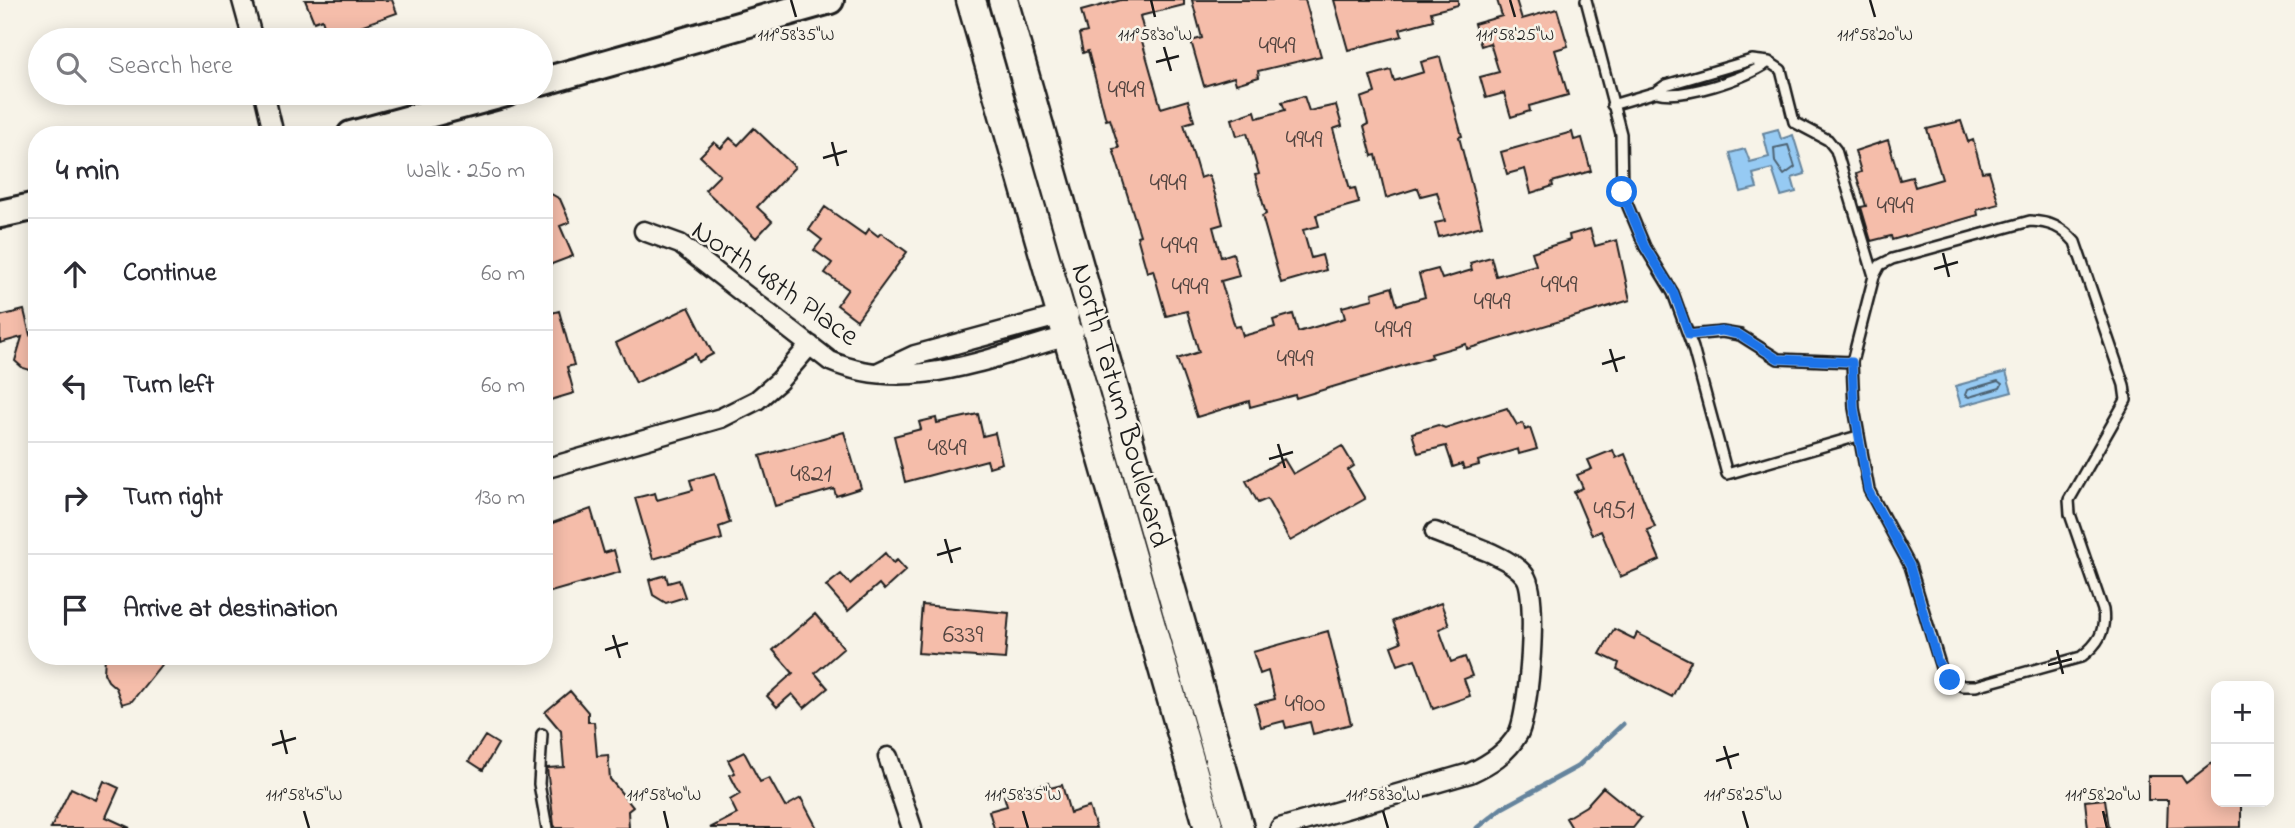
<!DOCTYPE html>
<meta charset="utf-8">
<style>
:root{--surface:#fff;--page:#f7f7f7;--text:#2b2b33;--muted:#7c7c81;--line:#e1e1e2}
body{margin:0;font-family:"Indie Flower",sans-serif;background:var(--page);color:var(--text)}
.controls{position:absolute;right:21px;bottom:21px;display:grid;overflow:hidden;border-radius:14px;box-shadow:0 4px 18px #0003}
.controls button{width:63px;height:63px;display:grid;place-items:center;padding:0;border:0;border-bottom:2px solid var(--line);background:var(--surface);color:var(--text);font:35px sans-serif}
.stop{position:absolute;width:21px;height:21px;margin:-16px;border:5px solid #1a73e8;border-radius:50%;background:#fff}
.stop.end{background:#1a73e8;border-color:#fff;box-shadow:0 2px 7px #0008}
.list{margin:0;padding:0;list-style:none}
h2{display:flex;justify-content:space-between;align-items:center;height:91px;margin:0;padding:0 28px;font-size:30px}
h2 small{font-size:23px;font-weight:400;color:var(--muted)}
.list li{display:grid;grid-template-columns:46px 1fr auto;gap:21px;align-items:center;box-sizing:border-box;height:112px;padding:0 28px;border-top:2px solid var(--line)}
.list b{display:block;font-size:26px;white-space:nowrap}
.list em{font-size:23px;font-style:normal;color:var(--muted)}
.icon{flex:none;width:38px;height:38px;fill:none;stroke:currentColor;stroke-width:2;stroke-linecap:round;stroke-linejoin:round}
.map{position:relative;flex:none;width:2295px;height:828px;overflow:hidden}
.search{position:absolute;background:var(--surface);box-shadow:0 4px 18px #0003;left:28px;top:28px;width:525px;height:77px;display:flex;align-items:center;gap:18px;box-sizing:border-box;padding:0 24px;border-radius:38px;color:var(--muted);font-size:26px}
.panel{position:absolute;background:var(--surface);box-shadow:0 4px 18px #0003;left:28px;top:126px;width:525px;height:539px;border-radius:28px}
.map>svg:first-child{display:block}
</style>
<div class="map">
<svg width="2295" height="828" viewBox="0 0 2295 828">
<rect width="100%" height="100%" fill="#f7f3e8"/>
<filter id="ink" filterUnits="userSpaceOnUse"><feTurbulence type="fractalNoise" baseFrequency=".0143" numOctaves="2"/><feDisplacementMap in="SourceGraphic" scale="14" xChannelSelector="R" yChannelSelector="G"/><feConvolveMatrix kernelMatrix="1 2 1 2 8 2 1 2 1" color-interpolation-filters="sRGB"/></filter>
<g filter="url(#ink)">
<path fill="#96caf3" stroke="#65849d" stroke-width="2" d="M 1778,129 L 1781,139 L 1793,135 L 1805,174 L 1792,178 L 1796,192 L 1781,196 L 1772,169 L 1753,174 L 1757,188 L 1741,192 L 1730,153 L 1745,149 L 1750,162 L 1769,157 L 1763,133 Z
M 2006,372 L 2012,392 L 1961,406 L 1955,386 Z"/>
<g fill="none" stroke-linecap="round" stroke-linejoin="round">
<path stroke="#4d6272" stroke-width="2" d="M 1788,145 L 1795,167 L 1784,175 L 1775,162 L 1774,148 Z
M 1998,381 L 2002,384 L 2000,388 L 1969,397 L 1965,395 L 1967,390 Z"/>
<path stroke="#65849d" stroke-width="5" d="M 1477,828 L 1502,808 L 1577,767 L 1623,724"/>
</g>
<path fill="#f5bdaa" stroke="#1c1c1c" stroke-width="2" d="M 305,0 L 392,0 L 397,13 L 360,26 L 365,40 L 334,40 L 333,35 L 328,37 L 322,19 L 314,22 Z
M 1121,0 L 1184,0 L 1184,5 L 1140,16 L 1146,40 L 1142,41 L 1161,108 L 1188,100 L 1194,121 L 1184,124 L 1200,178 L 1209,175 L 1218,204 L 1223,224 L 1213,227 L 1221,257 L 1233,253 L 1239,276 L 1221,281 L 1235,327 L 1240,326 L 1243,336 L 1275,327 L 1273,320 L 1293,314 L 1298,332 L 1345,318 L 1342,307 L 1373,299 L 1372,293 L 1392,287 L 1397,305 L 1425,297 L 1419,274 L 1438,269 L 1442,279 L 1472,270 L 1470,263 L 1491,257 L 1496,276 L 1536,265 L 1532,252 L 1570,240 L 1569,235 L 1590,229 L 1595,246 L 1617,240 L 1630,300 L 1467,349 L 1466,344 L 1431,354 L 1432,357 L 1296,398 L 1295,395 L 1250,407 L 1249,401 L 1197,417 L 1177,359 L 1199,352 L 1187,311 L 1166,316 L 1153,270 L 1147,272 L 1137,236 L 1140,235 L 1113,149 L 1119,148 L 1110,119 L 1106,120 L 1088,51 L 1083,53 L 1079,34 L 1087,32 L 1081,11 Z
M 1192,0 L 1305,0 L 1321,56 L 1258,71 L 1259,77 L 1236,84 L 1234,77 L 1204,86 L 1191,41 L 1202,38 Z
M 1334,0 L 1458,0 L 1458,5 L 1431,12 L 1433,20 L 1400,29 L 1402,36 L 1348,50 Z
M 1497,0 L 1516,0 L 1522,19 L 1557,9 L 1568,46 L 1555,50 L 1568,95 L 1529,106 L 1530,111 L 1511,117 L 1504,93 L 1486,98 L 1480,77 L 1499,72 L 1490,43 L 1481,46 L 1474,24 L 1502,16 Z
M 1440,57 L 1462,136 L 1459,137 L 1482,226 L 1439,237 L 1435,223 L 1445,221 L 1437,192 L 1421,196 L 1418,188 L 1386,198 L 1376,155 L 1372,156 L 1364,126 L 1368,124 L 1361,98 L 1375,93 L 1370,76 L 1391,70 L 1394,81 L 1424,72 L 1421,62 Z
M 1304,96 L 1309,111 L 1336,105 L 1342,126 L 1333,129 L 1350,189 L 1355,188 L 1359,203 L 1316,215 L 1319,226 L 1303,230 L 1311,258 L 1322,255 L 1326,270 L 1281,283 L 1262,216 L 1266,214 L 1255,175 L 1259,174 L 1247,133 L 1237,136 L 1232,119 L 1255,111 L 1257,118 L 1285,110 L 1282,102 Z
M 1961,121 L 1968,142 L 1973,140 L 1982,172 L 1989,171 L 1999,204 L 1977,210 L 1978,215 L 1892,240 L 1891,236 L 1871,241 L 1861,207 L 1866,206 L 1856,174 L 1861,172 L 1855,151 L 1888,140 L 1900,180 L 1912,177 L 1915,187 L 1942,179 L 1927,129 Z
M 754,128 L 795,167 L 757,207 L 772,221 L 756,238 L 705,190 L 720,175 L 700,156 L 714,142 L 721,148 L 730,138 L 738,145 Z
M 1572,132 L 1574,140 L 1582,138 L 1591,171 L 1552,182 L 1553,186 L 1531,193 L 1525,169 L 1507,174 L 1501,152 Z
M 544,190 L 560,199 L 570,222 L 560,226 L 573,256 L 544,267 Z
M 825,207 L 865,235 L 869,229 L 878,236 L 881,233 L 907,252 L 857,320 L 837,305 L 848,289 L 825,273 L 832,263 L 814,250 L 822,240 L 809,230 Z
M 689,307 L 713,354 L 698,362 L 695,354 L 636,383 L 616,343 Z
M 24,310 L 30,335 L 37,327 L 37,372 L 23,368 L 15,361 L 22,337 L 0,343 L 0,316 Z
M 559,311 L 574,365 L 567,367 L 574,393 L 544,402 L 544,315 Z
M 1507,408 L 1517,425 L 1523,423 L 1525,430 L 1530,428 L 1537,449 L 1519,454 L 1518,449 L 1478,461 L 1479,465 L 1464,469 L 1462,464 L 1453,467 L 1446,446 L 1418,453 L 1412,433 L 1438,425 L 1445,428 Z
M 978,414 L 983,436 L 995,433 L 1002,463 L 989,467 L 987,460 L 905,482 L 894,436 L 921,429 L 919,422 L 936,418 L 937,423 Z
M 844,432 L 861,488 L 836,496 L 834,489 L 775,506 L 760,456 Z
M 1342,446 L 1354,466 L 1348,470 L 1365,499 L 1290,541 L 1267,499 L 1258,503 L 1246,481 L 1284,459 L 1293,474 Z
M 1613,450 L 1616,458 L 1625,454 L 1655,527 L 1647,530 L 1660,560 L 1620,577 L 1601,531 L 1592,535 L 1574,492 L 1583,488 L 1577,475 L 1592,469 L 1588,460 Z
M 715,473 L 730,523 L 719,527 L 722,539 L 653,559 L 635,498 L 655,493 L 657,500 L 693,490 L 690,480 Z
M 591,509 L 604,553 L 614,550 L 620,572 L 544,594 L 544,526 Z
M 885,553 L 893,563 L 897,560 L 906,570 L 884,590 L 879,584 L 848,611 L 826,586 L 841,574 L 850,584 Z
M 666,575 L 668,583 L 679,580 L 685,597 L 666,603 L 653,595 L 649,580 Z
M 1441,603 L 1449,625 L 1439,629 L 1451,662 L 1465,657 L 1472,676 L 1464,679 L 1470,696 L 1433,709 L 1415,659 L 1398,665 L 1391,646 L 1401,642 L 1393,621 Z
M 922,605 L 1009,613 L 1005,659 L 918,653 Z
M 815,614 L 844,648 L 815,673 L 828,688 L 804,708 L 792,694 L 777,707 L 767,696 L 793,673 L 773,650 Z
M 1614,629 L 1634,639 L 1637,633 L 1691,661 L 1672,697 L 1617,669 L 1619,663 L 1600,654 Z
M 1328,631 L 1351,724 L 1313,734 L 1310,722 L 1286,728 L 1284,721 L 1261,727 L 1255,704 L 1275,699 L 1268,671 L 1260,674 L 1253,652 Z
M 105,656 L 168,656 L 132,701 L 122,704 L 116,688 L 108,681 L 104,673 Z
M 570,691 L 588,712 L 588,722 L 594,722 L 597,756 L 608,755 L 610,779 L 633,807 L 628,811 L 629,828 L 556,828 L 554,825 L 547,768 L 564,767 L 561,731 L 545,712 Z
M 485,736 L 498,744 L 483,770 L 469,761 Z
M 744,752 L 760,782 L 769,778 L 785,807 L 801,798 L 817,828 L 710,828 L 737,814 L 730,800 L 740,794 L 730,775 L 735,773 L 728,760 Z
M 2216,760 L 2216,802 L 2241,802 L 2241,827 L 2167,828 L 2168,800 L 2148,800 L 2148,776 L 2181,776 L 2186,783 Z
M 104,781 L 119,788 L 106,817 L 130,828 L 51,828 L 71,788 L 96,800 Z
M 1048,783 L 1050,788 L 1062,785 L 1070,813 L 1089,807 L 1096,828 L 994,828 L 989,811 L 1007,806 L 1004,796 Z
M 1603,787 L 1641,818 L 1633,828 L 1572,828 L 1566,818 L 1586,806 Z
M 2105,799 L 2109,828 L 2088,828 L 2085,801 Z"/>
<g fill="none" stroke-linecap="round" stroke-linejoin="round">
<defs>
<path id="lane" d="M 1586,0 L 1621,134 L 1622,192 L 1645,247 L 1673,293 L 1693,348 L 1727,474 L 1858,436
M 1612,105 L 1656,92 L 1666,85 L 1752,60 L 1769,62 C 1745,78 1683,100 1656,92
M 1689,335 L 1722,332 L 1740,335 L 1778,359 L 1852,362 L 1874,276 L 1836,150 L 1828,140 L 1794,122 L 1781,70 L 1769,62
M 1852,362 L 1854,408 L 1869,490 L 1910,566 L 1942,671 L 1962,686 L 1976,686 L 2081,657 C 2098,644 2106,632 2103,610 L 2070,514 L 2069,500 L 2126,400 L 2124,385 L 2075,242 C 2062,227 2050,222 2030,221 L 1892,259 L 1880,265 L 1874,276
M 542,734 L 539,784 L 547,828"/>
<path id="street" d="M 242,0 L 253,40
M 264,93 L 274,135
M 644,231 L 680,244 L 830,361 C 904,393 981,361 1054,340 L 1074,332
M 879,372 L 915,355 L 1062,315 L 1069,315
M 544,469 L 721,418 L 757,400 L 779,381 L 810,345
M 888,757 L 912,828
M 1280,828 L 1470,773 C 1490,764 1507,753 1518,734 C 1529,714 1539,594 1525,576 C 1510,555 1460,542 1435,532"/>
<path id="secondary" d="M 541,82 L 830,0
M 351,135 L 506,93
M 0,214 L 37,206"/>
<path id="primary" d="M 971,0 L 1209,828
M 1003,0 L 1239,828"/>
</defs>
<use href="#lane" stroke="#1c1c1c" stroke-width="14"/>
<use href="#street" stroke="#1c1c1c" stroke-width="23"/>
<use href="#secondary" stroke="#1c1c1c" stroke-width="32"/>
<use href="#primary" stroke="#1c1c1c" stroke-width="33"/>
<use href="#lane" stroke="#f7f3e8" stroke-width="9"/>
<use href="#street" stroke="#f7f3e8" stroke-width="18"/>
<use href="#secondary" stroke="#f7f3e8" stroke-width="26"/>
<use href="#primary" stroke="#f7f3e8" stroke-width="28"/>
</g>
</g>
<g fill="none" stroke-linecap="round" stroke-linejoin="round" filter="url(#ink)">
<path stroke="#1a73e8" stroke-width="9" d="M 1622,192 L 1645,247 L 1674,293 L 1689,335 L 1722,331 L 1740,335 L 1778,359 L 1852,362 L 1854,408 L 1868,490 L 1910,566 L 1938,662 L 1950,680"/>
</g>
<path fill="none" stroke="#1c1c1c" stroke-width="2.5" d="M 791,0 L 796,17M 1151,0 L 1155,17M 1510,0 L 1515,17M 1870,0 L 1875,17M 1164,47 L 1171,71M 1156,62 L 1179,56M 832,142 L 838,166M 823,158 L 847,151M 1943,253 L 1949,277M 1934,269 L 1958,262M 1610,349 L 1617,372M 1602,364 L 1625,357M 1278,444 L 1285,468M 1269,459 L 1293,452M 945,539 L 952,563M 937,555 L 961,548M 613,635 L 620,658M 605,650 L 628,643M 2057,650 L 2063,674M 2048,665 L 2072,659M 281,730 L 287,754M 272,745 L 296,738M 1724,746 L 1731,769M 1716,761 L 1739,754M 304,811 L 309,828M 664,811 L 668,828M 1023,811 L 1028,828M 1383,811 L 1388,828M 1743,811 L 1748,828M 2103,811 L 2107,828"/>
<g text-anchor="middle" stroke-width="5" stroke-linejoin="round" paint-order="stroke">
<g font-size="26" fill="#524440">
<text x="1277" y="53">4949</text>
<text x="1126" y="97">4949</text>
<text x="1304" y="147">4949</text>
<text x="1168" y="190">4949</text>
<text x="1895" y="213">4949</text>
<text x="1179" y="253">4949</text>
<text x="1559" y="292">4949</text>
<text x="1190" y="294">4949</text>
<text x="1492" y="309">4949</text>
<text x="1393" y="337">4949</text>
<text x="1295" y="366">4949</text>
<text x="947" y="455">4849</text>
<text x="811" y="481">4821</text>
<text x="1614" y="518">4951</text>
<text x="963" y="642">6339</text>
<text x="1305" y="711">4900</text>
</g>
<g font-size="30" fill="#1c1c1c" stroke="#f7f3e8">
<text transform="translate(776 282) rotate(35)" y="10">North 48th Place</text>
<text transform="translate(1122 405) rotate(74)" y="10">North Tatum Boulevard</text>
</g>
</g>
<g font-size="18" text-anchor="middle" fill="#1c1c1c" stroke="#f7f3e8" stroke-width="5" stroke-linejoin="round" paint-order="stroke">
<text x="796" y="40">111°58'35"W</text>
<text x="1155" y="40">111°58'30"W</text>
<text x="1515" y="40">111°58'25"W</text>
<text x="1875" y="40">111°58'20"W</text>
<text x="1383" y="800">111°58'30"W</text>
<text x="304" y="800">111°58'45"W</text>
<text x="664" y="800">111°58'40"W</text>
<text x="1023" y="800">111°58'35"W</text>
<text x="1743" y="800">111°58'25"W</text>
<text x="2103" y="800">111°58'20"W</text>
</g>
</svg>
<div class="controls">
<button>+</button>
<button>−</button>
</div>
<div class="stop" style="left:1622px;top:192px"></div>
<div class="stop end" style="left:1950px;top:680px"></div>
<div class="search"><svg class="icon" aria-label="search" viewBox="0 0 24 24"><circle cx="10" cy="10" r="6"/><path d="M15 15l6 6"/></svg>Search here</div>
<section class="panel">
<h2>4 min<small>Walk · 250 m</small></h2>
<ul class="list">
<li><svg class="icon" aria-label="ahead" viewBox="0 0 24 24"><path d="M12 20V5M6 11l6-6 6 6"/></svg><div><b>Continue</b></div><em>60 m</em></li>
<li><svg class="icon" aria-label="left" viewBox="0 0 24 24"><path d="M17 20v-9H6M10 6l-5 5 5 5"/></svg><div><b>Turn left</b></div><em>60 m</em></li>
<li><svg class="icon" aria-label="right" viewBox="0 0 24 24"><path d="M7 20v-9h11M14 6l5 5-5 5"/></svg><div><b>Turn right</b></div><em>130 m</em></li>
<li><svg class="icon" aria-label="arrive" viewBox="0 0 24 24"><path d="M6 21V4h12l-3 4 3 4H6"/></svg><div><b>Arrive at destination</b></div></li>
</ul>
</section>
</div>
